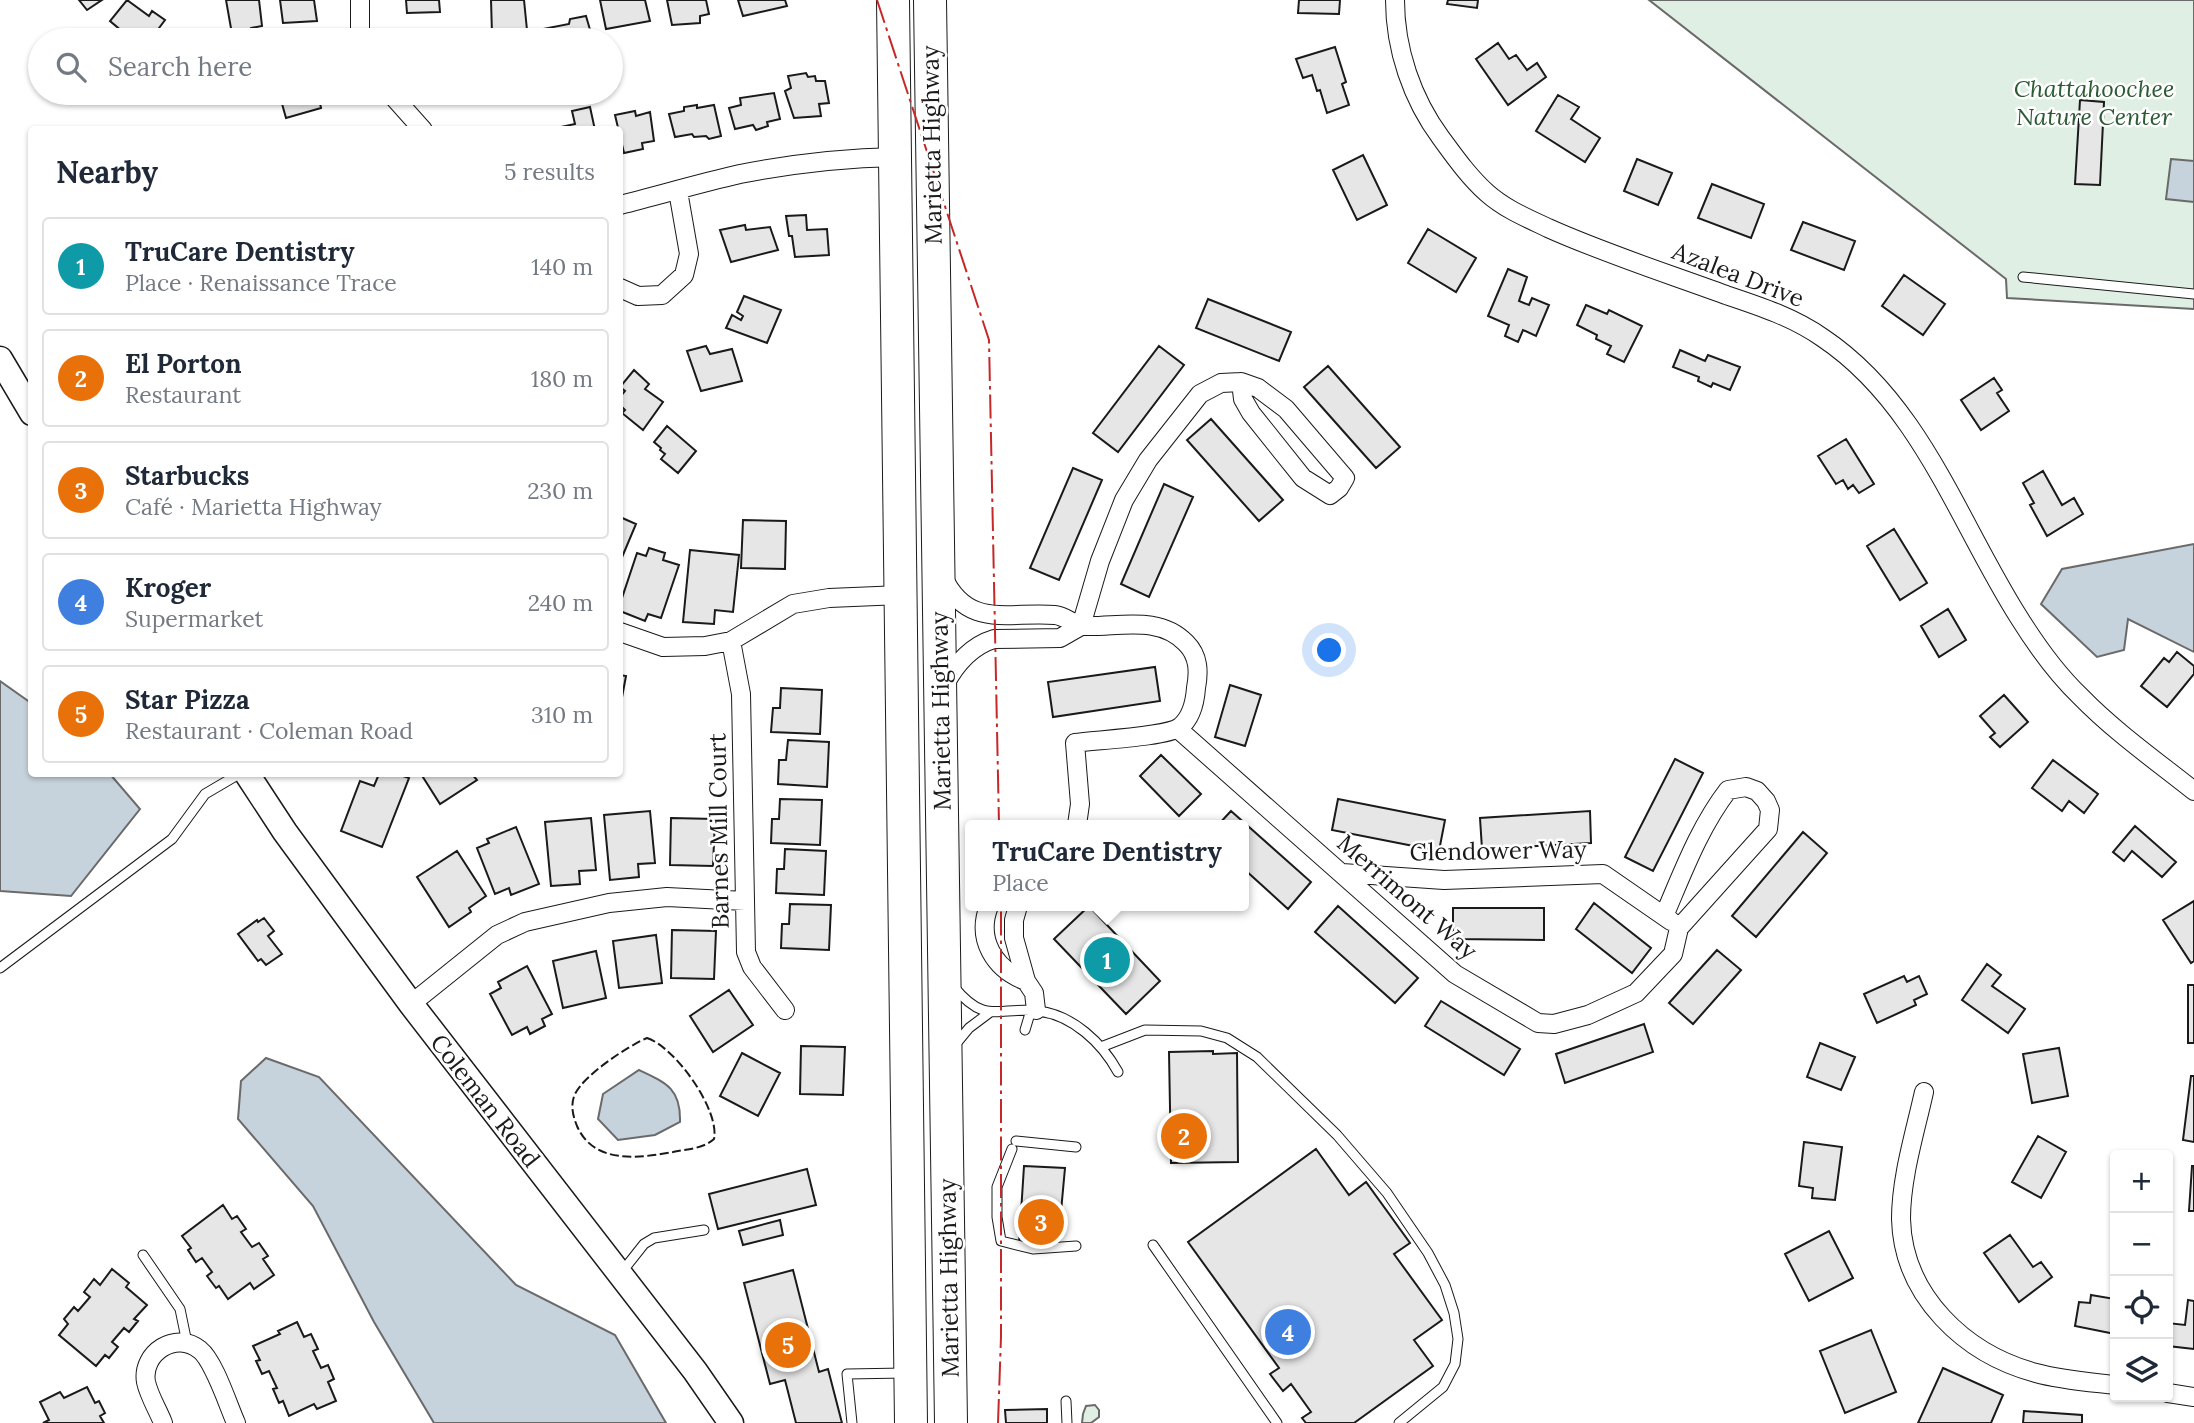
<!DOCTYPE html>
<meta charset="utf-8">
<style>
:root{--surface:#fff;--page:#f6f6f7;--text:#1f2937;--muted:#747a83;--line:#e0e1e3;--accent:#d93025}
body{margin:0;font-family:Lora,serif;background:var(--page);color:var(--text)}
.controls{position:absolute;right:21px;bottom:21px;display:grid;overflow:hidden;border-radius:7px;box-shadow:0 2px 5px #0004}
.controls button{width:63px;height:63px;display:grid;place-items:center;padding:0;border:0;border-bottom:2px solid var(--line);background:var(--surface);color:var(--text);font:35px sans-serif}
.you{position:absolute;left:1330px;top:651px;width:24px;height:24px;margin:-18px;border:5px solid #fff;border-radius:50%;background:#1a73e8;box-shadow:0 0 0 10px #1a73e833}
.badge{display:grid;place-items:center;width:46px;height:46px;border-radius:50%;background:var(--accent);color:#fff;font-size:23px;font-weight:700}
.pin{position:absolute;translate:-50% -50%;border:4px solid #fff;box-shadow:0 2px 7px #0006}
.popup{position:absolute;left:965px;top:820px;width:284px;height:91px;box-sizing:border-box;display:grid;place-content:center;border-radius:7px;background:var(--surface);filter:drop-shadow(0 2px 5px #0005);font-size:23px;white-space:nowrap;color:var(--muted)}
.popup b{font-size:26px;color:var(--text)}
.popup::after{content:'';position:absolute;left:50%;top:100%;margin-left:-14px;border:14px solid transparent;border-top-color:var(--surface)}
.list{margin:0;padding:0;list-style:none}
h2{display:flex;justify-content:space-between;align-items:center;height:91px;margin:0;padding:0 28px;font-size:30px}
h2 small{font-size:23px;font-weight:400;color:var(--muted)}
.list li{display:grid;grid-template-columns:46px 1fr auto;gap:21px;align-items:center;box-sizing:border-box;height:98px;margin:0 14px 14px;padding:0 14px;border:2px solid var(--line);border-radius:7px}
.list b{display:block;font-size:26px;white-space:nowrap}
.list p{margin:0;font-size:23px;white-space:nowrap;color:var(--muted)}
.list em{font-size:23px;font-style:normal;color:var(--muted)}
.icon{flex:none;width:38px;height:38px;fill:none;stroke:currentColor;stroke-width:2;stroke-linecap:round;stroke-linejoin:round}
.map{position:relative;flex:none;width:2194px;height:1423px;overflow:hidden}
.search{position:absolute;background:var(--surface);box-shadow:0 2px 5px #0004;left:28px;top:28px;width:595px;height:77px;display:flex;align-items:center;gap:18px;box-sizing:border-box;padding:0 24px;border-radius:38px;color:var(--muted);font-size:26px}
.panel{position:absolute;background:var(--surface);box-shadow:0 2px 5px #0004;left:28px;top:126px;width:595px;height:651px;border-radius:7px}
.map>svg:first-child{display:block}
</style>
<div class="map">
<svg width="2194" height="1423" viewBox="0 0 2194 1423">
<rect width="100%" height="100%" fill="#fff"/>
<path fill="#e0efe3" stroke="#6a6a6a" stroke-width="2" d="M 1649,0 L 2194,0 L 2194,309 L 2007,298 L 2006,279 Z
M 1095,1405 L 1099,1410 L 1099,1417 L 1091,1423 L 1082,1423 L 1083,1414 L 1086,1406 Z"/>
<path fill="#c6d2dc" stroke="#6a6a6a" stroke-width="2" d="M 2171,159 L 2194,161 L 2194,202 L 2166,199 Z
M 2194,544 L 2194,652 L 2128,619 L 2124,650 L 2097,657 L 2041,604 L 2062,569 Z
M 0,681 L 31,703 L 32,774 L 110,774 L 140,809 L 71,896 L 0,891 Z
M 266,1058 L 319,1077 L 516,1285 L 615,1335 L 666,1423 L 434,1423 L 374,1322 L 313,1206 L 238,1119 L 241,1081 Z
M 639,1070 C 667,1083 681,1089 680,1122 L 655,1135 L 618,1140 L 598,1119 L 603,1094 Z"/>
<path fill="#e6e6e6" stroke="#1a1a1a" stroke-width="2" d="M 79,0 L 102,0 L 87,10 Z
M 127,0 L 149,16 L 152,11 L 165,20 L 150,40 L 128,40 L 121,35 L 123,32 L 110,21 Z
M 226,0 L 259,0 L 262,26 L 251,28 L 252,34 L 232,34 Z
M 280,0 L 314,0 L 317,21 L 283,23 Z
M 406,0 L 439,0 L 440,12 L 407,13 Z
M 491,0 L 524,0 L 527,30 L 518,29 L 518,36 L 505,38 L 505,34 L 492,34 Z
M 600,0 L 645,0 L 650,21 L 606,29 Z
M 667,0 L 706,0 L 709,14 L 700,16 L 700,23 L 672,25 Z
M 738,0 L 785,0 L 787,6 L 743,16 Z
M 1299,0 L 1340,0 L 1339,14 L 1298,13 Z
M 1448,0 L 1478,0 L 1477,8 L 1447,4 Z
M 586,16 L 593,40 L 545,40 L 543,29 L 569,24 L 570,19 Z
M 448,31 L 450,40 L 415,40 L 414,34 Z
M 1498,43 L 1509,59 L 1516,55 L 1527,70 L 1537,63 L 1546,77 L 1508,105 L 1476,59 Z
M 1335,47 L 1346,82 L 1342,84 L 1349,105 L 1327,113 L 1320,90 L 1317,91 L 1312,75 L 1303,78 L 1296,59 Z
M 806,73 L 808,77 L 815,76 L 816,81 L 825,81 L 829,103 L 819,104 L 821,116 L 794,118 L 785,91 L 791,88 L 788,76 Z
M 279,93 L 322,93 L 325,103 L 320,103 L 321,108 L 286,118 Z
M 774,93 L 780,119 L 767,122 L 768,126 L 756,130 L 753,125 L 735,129 L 729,108 L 741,105 L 740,98 Z
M 1558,95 L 1579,107 L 1571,119 L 1600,138 L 1585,162 L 1536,131 Z
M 2080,100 L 2104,102 L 2100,185 L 2075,184 Z
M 697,105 L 697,108 L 714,105 L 721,136 L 709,139 L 706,136 L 694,137 L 692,134 L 675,137 L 669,114 L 684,111 L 684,107 Z
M 590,107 L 595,130 L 556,130 L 556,128 L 575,124 L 572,111 Z
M 635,111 L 636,116 L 650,112 L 654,141 L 642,143 L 643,149 L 624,153 L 615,115 Z
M 1363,155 L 1387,205 L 1357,220 L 1333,170 Z
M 1637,159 L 1672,173 L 1658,205 L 1624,191 Z
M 1712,184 L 1764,204 L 1751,238 L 1698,218 Z
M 806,215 L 807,230 L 827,229 L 829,255 L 795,257 L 792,236 L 789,236 L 786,216 Z
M 1803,222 L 1855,241 L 1844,270 L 1791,250 Z
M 745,225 L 746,230 L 770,227 L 778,250 L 731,262 L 720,230 Z
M 1428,229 L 1476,258 L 1456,292 L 1408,263 Z
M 1508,269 L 1527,277 L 1519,301 L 1529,305 L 1532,298 L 1549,305 L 1536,336 L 1523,330 L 1518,342 L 1505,336 L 1509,325 L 1488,316 Z
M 1904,275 L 1945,304 L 1923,335 L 1882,306 Z
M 744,296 L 781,310 L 767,343 L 726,328 L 732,315 L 741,320 L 743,316 L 737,312 Z
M 1208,299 L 1291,332 L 1279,361 L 1196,328 Z
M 1586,305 L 1607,314 L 1609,310 L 1642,326 L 1624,362 L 1607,354 L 1611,346 L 1596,339 L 1597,335 L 1577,325 Z
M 706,346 L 710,354 L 732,349 L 742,381 L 701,391 L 687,351 Z
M 1159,346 L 1184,365 L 1118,452 L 1093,433 Z
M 1680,350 L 1705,361 L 1708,355 L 1740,367 L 1730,390 L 1713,383 L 1711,387 L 1698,381 L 1699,377 L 1673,367 Z
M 1328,366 L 1400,447 L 1376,468 L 1304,387 Z
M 634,370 L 649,384 L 645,389 L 663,402 L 643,430 L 622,413 L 625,410 L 620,405 L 620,397 L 625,391 L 620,387 Z
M 1994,378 L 2002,390 L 1997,393 L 2009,411 L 1981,430 L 1961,400 Z
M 1211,419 L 1283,500 L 1259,521 L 1187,440 Z
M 667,426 L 696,451 L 678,473 L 661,459 L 665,454 L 660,450 L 661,448 L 654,442 Z
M 1846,439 L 1874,484 L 1859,493 L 1853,485 L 1848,489 L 1843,480 L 1836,484 L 1818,456 Z
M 1073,468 L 1102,480 L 1059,580 L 1030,568 Z
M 2043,471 L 2062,505 L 2074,498 L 2083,514 L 2047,536 L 2030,505 L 2034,503 L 2023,483 Z
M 1164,484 L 1193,497 L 1149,597 L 1121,584 Z
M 620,517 L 636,524 L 620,562 Z
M 743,520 L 786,521 L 785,569 L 741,568 Z
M 1894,529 L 1927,583 L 1900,600 L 1867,546 Z
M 649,548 L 665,553 L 663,560 L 679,565 L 661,618 L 648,614 L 645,621 L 620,611 L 620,604 L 637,553 L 646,556 Z
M 690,550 L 739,555 L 733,612 L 715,610 L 714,624 L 683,622 Z
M 1948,609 L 1966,640 L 1939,657 L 1921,626 Z
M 2177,652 L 2194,666 L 2194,674 L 2167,707 L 2141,686 L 2164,658 L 2169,662 Z
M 1155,667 L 1160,701 L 1053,717 L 1048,682 Z
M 620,675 L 626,676 L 620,708 Z
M 1230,685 L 1261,695 L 1245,746 L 1215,737 Z
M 781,688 L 822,690 L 820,734 L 771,732 L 773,708 L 780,708 Z
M 2004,695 L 2028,722 L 2000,747 L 1990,737 L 1995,733 L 1980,716 Z
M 788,740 L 829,742 L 827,787 L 778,784 L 779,760 L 786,760 Z
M 1161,755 L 1201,794 L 1179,816 L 1140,776 Z
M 1675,759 L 1703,773 L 1653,871 L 1625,857 Z
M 2053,760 L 2098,794 L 2084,813 L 2069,801 L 2062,811 L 2032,788 Z
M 379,774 L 397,774 L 409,778 L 382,847 L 341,831 L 360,781 L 374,786 Z
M 421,774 L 472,774 L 477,780 L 440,804 Z
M 780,799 L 822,800 L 820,845 L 771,843 L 772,819 L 779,819 Z
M 1338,799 L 1445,820 L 1439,851 L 1332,830 Z
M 650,811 L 655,863 L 638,864 L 639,877 L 610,880 L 604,815 Z
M 1231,811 L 1311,882 L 1288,909 L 1244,869 L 1244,825 L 1218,825 Z
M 1590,811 L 1591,843 L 1482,849 L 1480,818 Z
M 591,818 L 596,870 L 579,871 L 580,884 L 551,886 L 545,822 Z
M 671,818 L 715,819 L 713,866 L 670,865 Z
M 2135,826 L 2176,862 L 2162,877 L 2132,851 L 2124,861 L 2113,852 Z
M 516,827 L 539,884 L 511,895 L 509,888 L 495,894 L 477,848 L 489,843 L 487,839 Z
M 1803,832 L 1827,853 L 1756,937 L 1732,916 Z
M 785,849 L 826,851 L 824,895 L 776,893 L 777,869 L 784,869 Z
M 457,851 L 486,896 L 469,908 L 471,912 L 449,927 L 417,877 Z
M 2194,901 L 2194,961 L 2191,963 L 2163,920 Z
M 1594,903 L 1651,948 L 1632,973 L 1576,929 Z
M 790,904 L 831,905 L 829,950 L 781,948 L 782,924 L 789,924 Z
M 1089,906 L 1160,981 L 1126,1014 L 1054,939 Z
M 1338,906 L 1418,978 L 1395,1003 L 1315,932 Z
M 1453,908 L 1544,908 L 1544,940 L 1453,939 Z
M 264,918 L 274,931 L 268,936 L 282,954 L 266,965 L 261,959 L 258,961 L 238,934 L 257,920 L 258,922 Z
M 672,930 L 716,931 L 714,979 L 671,978 Z
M 656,935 L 662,983 L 619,988 L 613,941 Z
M 1717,950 L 1741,970 L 1693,1024 L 1669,1003 Z
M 596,951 L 606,998 L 563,1008 L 553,961 Z
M 1987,964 L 2001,975 L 1992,986 L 2025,1009 L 2008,1033 L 1962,1000 Z
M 527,966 L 552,1014 L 542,1019 L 545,1026 L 530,1034 L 527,1027 L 512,1035 L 490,994 L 501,988 L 498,982 Z
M 1904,976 L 1907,982 L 1919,976 L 1927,994 L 1914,1000 L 1916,1005 L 1877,1023 L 1864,994 Z
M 2188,985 L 2194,985 L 2194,1043 L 2188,1043 Z
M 729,990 L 753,1025 L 713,1052 L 690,1016 Z
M 1441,1001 L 1520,1049 L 1504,1075 L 1425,1026 Z
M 1644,1024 L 1653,1052 L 1565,1083 L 1556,1054 Z
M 1820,1043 L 1855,1057 L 1841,1090 L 1807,1077 Z
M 801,1046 L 845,1047 L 843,1095 L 800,1094 Z
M 2059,1048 L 2068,1096 L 2032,1103 L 2023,1054 Z
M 1213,1051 L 1213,1054 L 1237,1053 L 1238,1162 L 1171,1163 L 1169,1052 Z
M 742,1053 L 780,1073 L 758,1116 L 720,1096 Z
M 2191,1076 L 2194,1076 L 2194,1142 L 2183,1140 Z
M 2038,1136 L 2066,1152 L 2041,1198 L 2012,1182 Z
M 1804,1142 L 1842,1147 L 1835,1200 L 1812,1198 L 1813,1188 L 1799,1186 Z
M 1316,1149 L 1349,1195 L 1366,1182 L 1410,1243 L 1394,1254 L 1442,1320 L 1414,1340 L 1433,1366 L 1354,1423 L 1306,1423 L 1302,1418 L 1311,1412 L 1291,1384 L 1283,1391 L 1270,1374 L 1279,1368 L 1188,1242 Z
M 1024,1166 L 1065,1168 L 1058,1244 L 1019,1244 Z
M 2192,1166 L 2194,1166 L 2194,1211 L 2189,1211 Z
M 807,1169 L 816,1205 L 718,1229 L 709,1194 Z
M 223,1205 L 232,1219 L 237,1216 L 246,1229 L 241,1232 L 252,1247 L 259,1243 L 268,1256 L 263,1259 L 274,1275 L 254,1289 L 250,1283 L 228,1299 L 219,1286 L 216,1288 L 207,1276 L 212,1272 L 202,1258 L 196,1262 L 188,1250 L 191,1248 L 182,1236 Z
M 780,1220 L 783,1235 L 743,1245 L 739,1231 Z
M 1829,1231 L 1853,1278 L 1809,1301 L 1785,1254 Z
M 2010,1235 L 2033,1267 L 2041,1262 L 2052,1277 L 2019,1302 L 1984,1253 Z
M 112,1269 L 129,1283 L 126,1287 L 147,1305 L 134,1319 L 138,1321 L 129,1332 L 124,1328 L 112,1342 L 118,1347 L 109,1358 L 105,1355 L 96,1366 L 59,1335 L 68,1324 L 64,1319 L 74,1307 L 78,1311 L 90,1297 L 84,1292 L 94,1279 L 100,1285 Z
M 793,1270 L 819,1372 L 828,1369 L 842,1423 L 796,1423 L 785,1380 L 770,1384 L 744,1283 Z
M 2091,1295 L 2115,1299 L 2115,1334 L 2075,1326 L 2079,1302 L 2090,1303 Z
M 2188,1300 L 2194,1301 L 2194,1349 L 2168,1346 L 2168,1323 L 2185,1325 Z
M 297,1322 L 304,1337 L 311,1334 L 318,1349 L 313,1351 L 321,1368 L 328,1365 L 334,1379 L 328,1382 L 336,1401 L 317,1409 L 314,1404 L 289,1416 L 283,1401 L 279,1403 L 273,1389 L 277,1388 L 269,1371 L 262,1374 L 256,1361 L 260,1360 L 253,1346 L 280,1334 L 278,1331 Z
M 1871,1330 L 1896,1392 L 1845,1413 L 1820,1351 Z
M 1943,1368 L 2003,1395 L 1991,1423 L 1918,1423 Z
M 87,1387 L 95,1403 L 99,1401 L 105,1413 L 100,1416 L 104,1423 L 43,1423 L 49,1420 L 40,1402 L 60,1392 L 64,1398 Z
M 1047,1409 L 1047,1423 L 1006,1423 L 1005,1410 Z
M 2024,1411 L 2082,1415 L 2082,1423 L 2023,1423 Z"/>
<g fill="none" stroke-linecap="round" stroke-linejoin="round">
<defs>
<path id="lane" d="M 2023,277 L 2194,294
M 0,968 L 172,839 L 205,794 L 239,774
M 954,987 C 986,1026 999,1006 1038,1011 C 1073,1015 1102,1043 1118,1072
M 1025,1030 L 1031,1010
M 955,1045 L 969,1028 L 989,1013
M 1101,1047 L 1145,1030 L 1201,1031 L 1227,1038 L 1257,1057 L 1337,1135 L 1387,1193 L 1428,1253 L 1445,1285 L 1454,1313 L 1458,1339 L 1455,1364 L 1443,1387 L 1399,1423
M 1016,1141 L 1076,1147
M 1012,1149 L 997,1187 L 997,1217 L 1001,1241 L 1033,1249 L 1076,1246
M 1153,1245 L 1277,1423
M 143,1255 L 180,1309 L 187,1343
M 621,1273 L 644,1244 L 654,1238 L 704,1230
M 1066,1401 L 1067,1423
M 852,1423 L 847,1374 L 905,1373"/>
<path id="street" d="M 360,0 L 360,31 L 363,40
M 1395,0 C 1395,49 1412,99 1441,138 C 1455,157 1469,177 1487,193 C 1505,209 1527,218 1548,228 C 1606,254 1666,273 1726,295 C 1759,306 1793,317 1823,338 C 1920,403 1958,521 2018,616 C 2036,645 2056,673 2080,696 C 2114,731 2155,760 2194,791
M 390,93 L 423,130
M 620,205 C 660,195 700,183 740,174 C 791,164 843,158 896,157
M 620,288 L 638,296 L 662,295 L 684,275 L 689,254 L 678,191
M 943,577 C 968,630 1009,611 1055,615 C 1066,616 1074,626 1085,626 C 1120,627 1159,615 1186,643 C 1199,656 1199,672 1196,688 C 1195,702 1191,718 1180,727 C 1166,737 1095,740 1075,743 L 1080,804 L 1077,825
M 1081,626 L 1100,561 L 1124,500 L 1148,460 L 1200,394 L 1221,383 L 1241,382 L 1258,388 L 1286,409 L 1345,478 L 1339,488 L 1330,495 L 1303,478 L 1251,413 L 1243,399 L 1241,382
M 620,632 L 663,647 L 705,646 L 731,641 L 793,604 L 829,598 L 901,595
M 731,641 L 741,694 L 746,952 L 752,967 L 785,1010
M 944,686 C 955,665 971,646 994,639 L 1060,638 L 1081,626
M 1178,729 L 1455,974 L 1538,1023 L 1554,1024 L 1588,1015 L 1636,993 L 1673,954 L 1679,928 L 1768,829 L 1770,810 L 1766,801 L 1757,791 L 1746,787 L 1728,790 C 1699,828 1683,872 1664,916
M 1342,873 L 1444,880 L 1603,874 L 1671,921
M 989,906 C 976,939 994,969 1026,981
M 1018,906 L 1014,920 L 1014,938 L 1026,981 L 1034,993 L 1036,1010
M 411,1004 L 497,935 L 525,922 L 609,903 L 667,897 L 745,901
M 1924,1092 C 1915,1133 1901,1177 1901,1219 C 1903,1296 1965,1354 2036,1373 C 2061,1380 2089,1382 2115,1385
M 2168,1393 L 2194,1397
M 163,1423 C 158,1410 149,1396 146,1382 C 141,1353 176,1330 200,1350 C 214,1361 228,1405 236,1423"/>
<path id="secondary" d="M 0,359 L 32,413
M 247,774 L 285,832 L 411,1004 L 695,1371 L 731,1423"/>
<path id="highway" d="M 893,0 L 911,1423
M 930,0 L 951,1423"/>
</defs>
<use href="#lane" stroke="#1a1a1a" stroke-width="11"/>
<use href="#street" stroke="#1a1a1a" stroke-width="20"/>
<use href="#secondary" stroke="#1a1a1a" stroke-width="27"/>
<use href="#highway" stroke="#1a1a1a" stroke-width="34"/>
<use href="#lane" stroke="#fff" stroke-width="9"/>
<use href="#street" stroke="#fff" stroke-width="18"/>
<use href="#secondary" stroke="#fff" stroke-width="24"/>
<use href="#highway" stroke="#fff" stroke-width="32"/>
<path stroke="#1a1a1a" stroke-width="2" stroke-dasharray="9 3.5" stroke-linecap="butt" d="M 647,1038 C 675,1047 720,1110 714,1139 C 703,1149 687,1149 673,1152 C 640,1158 594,1165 577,1126 C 573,1116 570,1105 575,1094 C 584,1075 628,1046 647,1038 Z"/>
<path stroke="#c62828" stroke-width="2" stroke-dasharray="24 5 3.5 5" stroke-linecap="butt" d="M 877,0 L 989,340 L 999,825
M 998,1423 L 1001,1337 L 1001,906"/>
</g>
<g text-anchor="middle" stroke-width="5" stroke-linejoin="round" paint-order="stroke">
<g font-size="24" font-style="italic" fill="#2b5a34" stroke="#fff">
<text x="2094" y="97">Chattahoochee<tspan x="2094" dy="28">Nature Center</tspan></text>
</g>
<g font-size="24" fill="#1a1a1a" stroke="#fff">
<text transform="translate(932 145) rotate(-91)" y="8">Marietta Highway</text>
<text transform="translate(1738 275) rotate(21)" y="8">Azalea Drive</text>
<text transform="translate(941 711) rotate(-91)" y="8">Marietta Highway</text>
<text transform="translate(719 831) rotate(-91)" y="8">Barnes Mill Court</text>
<text transform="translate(1498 851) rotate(-1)" y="8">Glendower Way</text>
<text transform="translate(1407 897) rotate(41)" y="8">Merrimont Way</text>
<text transform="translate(485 1101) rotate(52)" y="8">Coleman Road</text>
<text transform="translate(949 1278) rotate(-91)" y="8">Marietta Highway</text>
</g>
</g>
</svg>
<div class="controls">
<button>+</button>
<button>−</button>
<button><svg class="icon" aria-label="locate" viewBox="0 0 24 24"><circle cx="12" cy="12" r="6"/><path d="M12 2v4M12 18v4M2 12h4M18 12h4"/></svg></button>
<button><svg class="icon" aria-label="layers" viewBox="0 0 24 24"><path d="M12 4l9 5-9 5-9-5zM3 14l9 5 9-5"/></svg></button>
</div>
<div class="you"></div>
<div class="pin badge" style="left:1107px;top:960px;background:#0f9aa8">1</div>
<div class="popup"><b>TruCare Dentistry</b>Place</div>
<div class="pin badge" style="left:1184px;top:1136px;background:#e8710a">2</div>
<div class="pin badge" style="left:1041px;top:1222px;background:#e8710a">3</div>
<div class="pin badge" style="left:1288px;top:1332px;background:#3f7fe0">4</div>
<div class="pin badge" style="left:788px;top:1345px;background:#e8710a">5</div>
<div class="search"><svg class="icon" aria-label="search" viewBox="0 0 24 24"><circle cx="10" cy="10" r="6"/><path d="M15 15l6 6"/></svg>Search here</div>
<section class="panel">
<h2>Nearby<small>5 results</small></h2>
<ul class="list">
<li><span class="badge" style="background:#0f9aa8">1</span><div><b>TruCare Dentistry</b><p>Place · Renaissance Trace</p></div><em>140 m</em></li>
<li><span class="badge" style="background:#e8710a">2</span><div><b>El Porton</b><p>Restaurant</p></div><em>180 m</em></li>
<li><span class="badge" style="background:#e8710a">3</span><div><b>Starbucks</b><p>Café · Marietta Highway</p></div><em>230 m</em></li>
<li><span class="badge" style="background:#3f7fe0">4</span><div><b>Kroger</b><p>Supermarket</p></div><em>240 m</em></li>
<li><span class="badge" style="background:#e8710a">5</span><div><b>Star Pizza</b><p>Restaurant · Coleman Road</p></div><em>310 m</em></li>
</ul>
</section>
</div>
